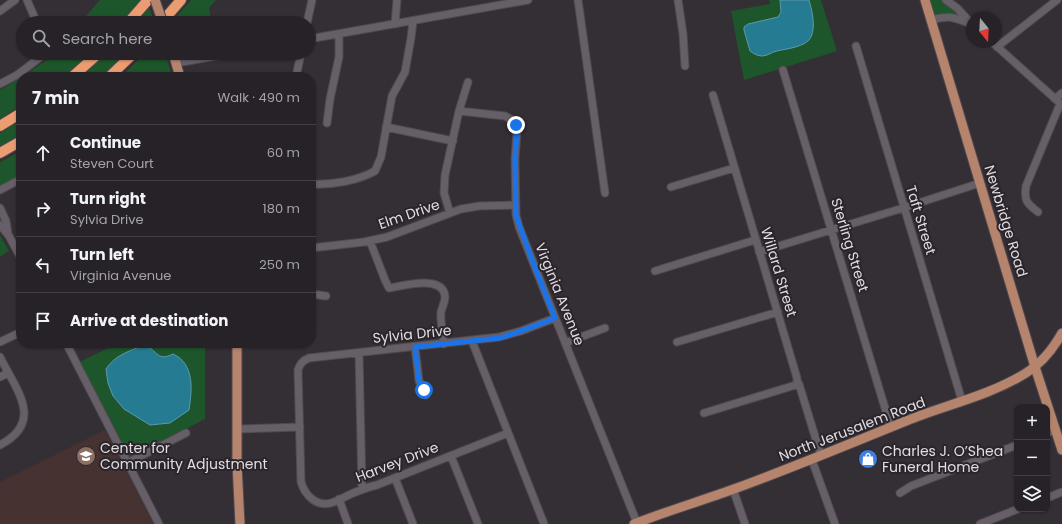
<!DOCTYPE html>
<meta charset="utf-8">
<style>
:root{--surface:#272228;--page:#332f34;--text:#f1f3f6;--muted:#a4a4a8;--line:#433f45}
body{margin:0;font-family:Poppins,sans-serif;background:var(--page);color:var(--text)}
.controls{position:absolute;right:12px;bottom:12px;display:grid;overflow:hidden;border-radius:8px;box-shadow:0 1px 3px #0004}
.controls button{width:36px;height:36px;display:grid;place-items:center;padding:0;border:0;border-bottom:1px solid var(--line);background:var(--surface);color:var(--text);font:20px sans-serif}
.compass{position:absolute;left:966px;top:12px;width:36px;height:36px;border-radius:50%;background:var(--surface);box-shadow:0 1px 3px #0004;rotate:162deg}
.stop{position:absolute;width:12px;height:12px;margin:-9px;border:3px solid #1a73e8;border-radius:50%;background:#fff}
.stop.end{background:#1a73e8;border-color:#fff;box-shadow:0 1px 4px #0008}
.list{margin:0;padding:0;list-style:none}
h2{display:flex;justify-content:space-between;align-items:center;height:52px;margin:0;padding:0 16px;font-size:17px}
h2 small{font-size:13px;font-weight:400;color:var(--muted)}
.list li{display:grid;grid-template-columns:26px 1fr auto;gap:12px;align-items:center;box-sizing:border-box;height:56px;padding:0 16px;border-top:1px solid var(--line)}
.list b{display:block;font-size:15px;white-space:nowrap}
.list p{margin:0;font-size:13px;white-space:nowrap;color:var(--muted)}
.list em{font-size:13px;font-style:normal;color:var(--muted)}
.icon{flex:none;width:22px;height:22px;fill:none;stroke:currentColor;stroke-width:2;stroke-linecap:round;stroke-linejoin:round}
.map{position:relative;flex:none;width:1062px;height:524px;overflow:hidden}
.search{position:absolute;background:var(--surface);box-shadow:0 1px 3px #0004;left:16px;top:16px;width:300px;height:44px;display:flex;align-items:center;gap:10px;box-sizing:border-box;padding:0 14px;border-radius:22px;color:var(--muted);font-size:15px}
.panel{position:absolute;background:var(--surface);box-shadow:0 1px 3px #0004;left:16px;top:72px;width:300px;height:276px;border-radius:16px}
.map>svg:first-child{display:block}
</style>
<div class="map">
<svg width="1062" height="524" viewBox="0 0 1062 524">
<rect width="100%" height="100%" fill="#342e35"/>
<path fill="#473232" d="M 105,430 L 154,524 L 0,524 L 0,482 Z"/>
<path fill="#1d562b" d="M 100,0 L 143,0 L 122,23 L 80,23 Z
M 191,0 L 216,0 L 209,8 L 212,23 L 171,23 Z
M 769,0 L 821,0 L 837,51 L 744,80 L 731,11 L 770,4 Z
M 930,0 L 945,0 L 966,19 L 935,18 Z
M 149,7 L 155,23 L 137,23 Z
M 57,53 L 90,53 L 74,68 L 62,77 L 22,77 Z
M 107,53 L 128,53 L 102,77 L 80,77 Z
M 145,53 L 165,53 L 172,76 L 121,77 Z
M 21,78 L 21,105 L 0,119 L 0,90 Z
M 21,120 L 21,137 L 0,148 L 0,133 Z
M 21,151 L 21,176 L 0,187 L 0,162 Z
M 0,235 L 9,251 L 0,257 Z
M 119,343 L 205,343 L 205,419 L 129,459 L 79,362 Z"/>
<path fill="#257c92" stroke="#5d99aa" d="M 780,0 L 809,0 C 812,11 816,26 811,37 C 807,47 785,49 777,51 C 771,52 768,56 762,56 C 758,56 754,54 750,51 L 744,30 L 744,27 L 748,24 L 778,17 L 781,12 Z
M 142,346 C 158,347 155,363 173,354 C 195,364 192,390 189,410 L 170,423 L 150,425 L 124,409 L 113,396 L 108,383 L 106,369 C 114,356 129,351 142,346 Z"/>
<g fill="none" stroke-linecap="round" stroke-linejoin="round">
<defs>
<path id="minor" d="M 27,0 L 37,23
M 578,0 L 605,193
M 678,0 L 683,34 L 685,66
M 946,0 L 957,8 L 970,22
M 0,11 L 15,0
M 931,20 C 949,15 954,17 971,24
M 307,23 L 312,0
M 395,24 L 397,0
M 309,39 L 528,0
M 992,42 L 1062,105
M 856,46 L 962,401
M 997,47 L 1057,0
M 176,63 L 233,53
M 783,70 L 891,428
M 296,77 L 301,53
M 0,84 L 17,75 L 42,56 L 43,53
M 713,95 L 797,378 L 797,381 L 799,384 L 821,456
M 1055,99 L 1062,93
M 459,111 L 505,116 L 512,120 L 515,125 L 517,131 L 515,159 L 516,215 L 519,227 L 637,523
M 327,123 L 330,99 L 339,57 L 339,34
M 386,127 L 453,141
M 311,184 C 332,185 357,181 375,171 L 381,157 L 392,96 L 405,72 L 411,38 L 413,21
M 671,187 L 734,168
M 0,190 L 21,179
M 0,208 L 6,221 L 8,234
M 1038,212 C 1026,203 1024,200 1026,186 L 1060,104
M 450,213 L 444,193 L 445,175 L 459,111 L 468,82
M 0,225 L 9,236 L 21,258
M 370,241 L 385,280 L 389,288 C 403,286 444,274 445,297 C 445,303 442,307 441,312 C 440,320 443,335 444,344
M 311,248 L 364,242 L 387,237 L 461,209 L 479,206 L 516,205
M 759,252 L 903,208 L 980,183
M 655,271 L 755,240
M 311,294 L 326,296
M 472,341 L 544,524
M 0,342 L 21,332
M 677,342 L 778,312
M 66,343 L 159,524
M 565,343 L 605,328
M 415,347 L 419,381 L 426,395
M 359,353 L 362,489
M 0,357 C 16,390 45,421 0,445
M 0,377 L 8,373
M 704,413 L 799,384
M 237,429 L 300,427
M 508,433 L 377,485 C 368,487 360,490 351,494 C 344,497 338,501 331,503 C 316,507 305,495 301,482 L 298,370 C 300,364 302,361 309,358 L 499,337 L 521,331 L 555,318
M 1047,433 L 1056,430
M 451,456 L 478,524
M 812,460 L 835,524
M 127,463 L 186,433
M 395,478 L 413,524
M 733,489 L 745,524
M 900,493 L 911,486 L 1017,445
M 1047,498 L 1062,492
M 339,499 L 348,524
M 980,524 L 1018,509"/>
<path id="major" d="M 925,0 L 1035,367 L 1062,450
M 173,53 L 180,77
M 237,343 L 237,464 L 240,524
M 634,524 C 667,511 701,501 734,489 C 792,468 849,444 906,421 C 945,405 989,396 1026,373 C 1042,363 1053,349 1062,333"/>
<path id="highway" d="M 128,23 L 148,0
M 161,23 L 181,0
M 72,77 L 99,53
M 109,77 L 134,53
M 0,126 L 21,113
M 0,153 L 21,141"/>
</defs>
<use href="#minor" stroke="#4f4a4f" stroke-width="9"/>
<use href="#major" stroke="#4f4a4f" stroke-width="11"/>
<use href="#highway" stroke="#4f4a4f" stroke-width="12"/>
<use href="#minor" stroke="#665f67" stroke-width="7"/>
<use href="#major" stroke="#b6846d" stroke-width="9"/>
<use href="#highway" stroke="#eb9c71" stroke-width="10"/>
<defs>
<path id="major-bridge" d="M 155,0 L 163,23"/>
</defs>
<use href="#major-bridge" stroke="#4f4a4f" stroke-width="11" stroke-linecap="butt"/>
<use href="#major-bridge" stroke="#b6846d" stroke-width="9"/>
</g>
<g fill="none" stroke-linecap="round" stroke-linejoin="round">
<path stroke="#1a73e8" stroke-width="5" d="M 424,390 L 421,386 L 419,381 L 415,347 L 500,338 L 521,331 L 555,318 L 532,260 L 516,215 L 515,159 L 517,131 L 516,125"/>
</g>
<defs>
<symbol id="school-disc" viewBox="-11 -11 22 22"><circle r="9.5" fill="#8d6e63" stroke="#2a242b"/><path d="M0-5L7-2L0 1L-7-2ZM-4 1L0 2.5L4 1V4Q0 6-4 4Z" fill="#fff"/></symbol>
<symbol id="shop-disc" viewBox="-11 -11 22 22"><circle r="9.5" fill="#3f7fe0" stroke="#2a242b"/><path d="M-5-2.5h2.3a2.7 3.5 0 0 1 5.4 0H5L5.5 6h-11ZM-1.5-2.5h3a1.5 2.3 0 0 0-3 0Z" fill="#fff"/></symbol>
</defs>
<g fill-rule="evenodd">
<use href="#school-disc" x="75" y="445" width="22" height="22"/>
<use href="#shop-disc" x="857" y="448" width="22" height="22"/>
</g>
<g text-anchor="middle" stroke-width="4" stroke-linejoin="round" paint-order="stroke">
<g font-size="14" fill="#e1dde1" stroke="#2a242b">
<text transform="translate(409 214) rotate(-19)" y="5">Elm Drive</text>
<text transform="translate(921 220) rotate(73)" y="5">Taft Street</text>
<text transform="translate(1006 221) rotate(73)" y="5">Newbridge Road</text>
<text transform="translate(850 245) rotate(73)" y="5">Sterling Street</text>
<text transform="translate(779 272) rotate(73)" y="5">Willard Street</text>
<text transform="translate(560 294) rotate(68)" y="5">Virginia Avenue</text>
<text transform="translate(412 334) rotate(-6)" y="5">Sylvia Drive</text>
<text transform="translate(852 429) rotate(-21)" y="5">North Jerusalem Road</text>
<text transform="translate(397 462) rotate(-21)" y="5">Harvey Drive</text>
</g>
<g font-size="14" fill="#e1dde1" stroke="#2a242b" text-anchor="start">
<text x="100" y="453">Center for<tspan x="100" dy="16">Community Adjustment</tspan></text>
<text x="882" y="456">Charles J. O’Shea<tspan x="882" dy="16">Funeral Home</tspan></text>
</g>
</g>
</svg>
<div class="controls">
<button>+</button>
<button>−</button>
<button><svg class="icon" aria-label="layers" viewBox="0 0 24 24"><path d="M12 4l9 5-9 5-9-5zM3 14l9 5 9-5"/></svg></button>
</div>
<svg class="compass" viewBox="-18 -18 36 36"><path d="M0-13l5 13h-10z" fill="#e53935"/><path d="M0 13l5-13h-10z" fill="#a4a4a8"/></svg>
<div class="stop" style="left:424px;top:390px"></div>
<div class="stop end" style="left:516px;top:125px"></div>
<div class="search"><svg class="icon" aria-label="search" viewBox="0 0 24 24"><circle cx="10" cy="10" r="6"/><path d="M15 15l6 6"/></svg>Search here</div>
<section class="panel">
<h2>7 min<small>Walk · 490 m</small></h2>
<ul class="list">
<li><svg class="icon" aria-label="ahead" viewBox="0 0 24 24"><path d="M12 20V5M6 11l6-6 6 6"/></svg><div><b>Continue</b><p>Steven Court</p></div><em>60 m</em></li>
<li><svg class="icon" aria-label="right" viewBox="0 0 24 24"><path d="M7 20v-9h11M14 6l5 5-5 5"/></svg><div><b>Turn right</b><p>Sylvia Drive</p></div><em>180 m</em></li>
<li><svg class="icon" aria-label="left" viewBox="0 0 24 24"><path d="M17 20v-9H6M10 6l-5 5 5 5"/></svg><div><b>Turn left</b><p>Virginia Avenue</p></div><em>250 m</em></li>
<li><svg class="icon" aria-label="arrive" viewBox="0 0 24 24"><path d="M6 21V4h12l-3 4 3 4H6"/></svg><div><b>Arrive at destination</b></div></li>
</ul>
</section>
</div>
